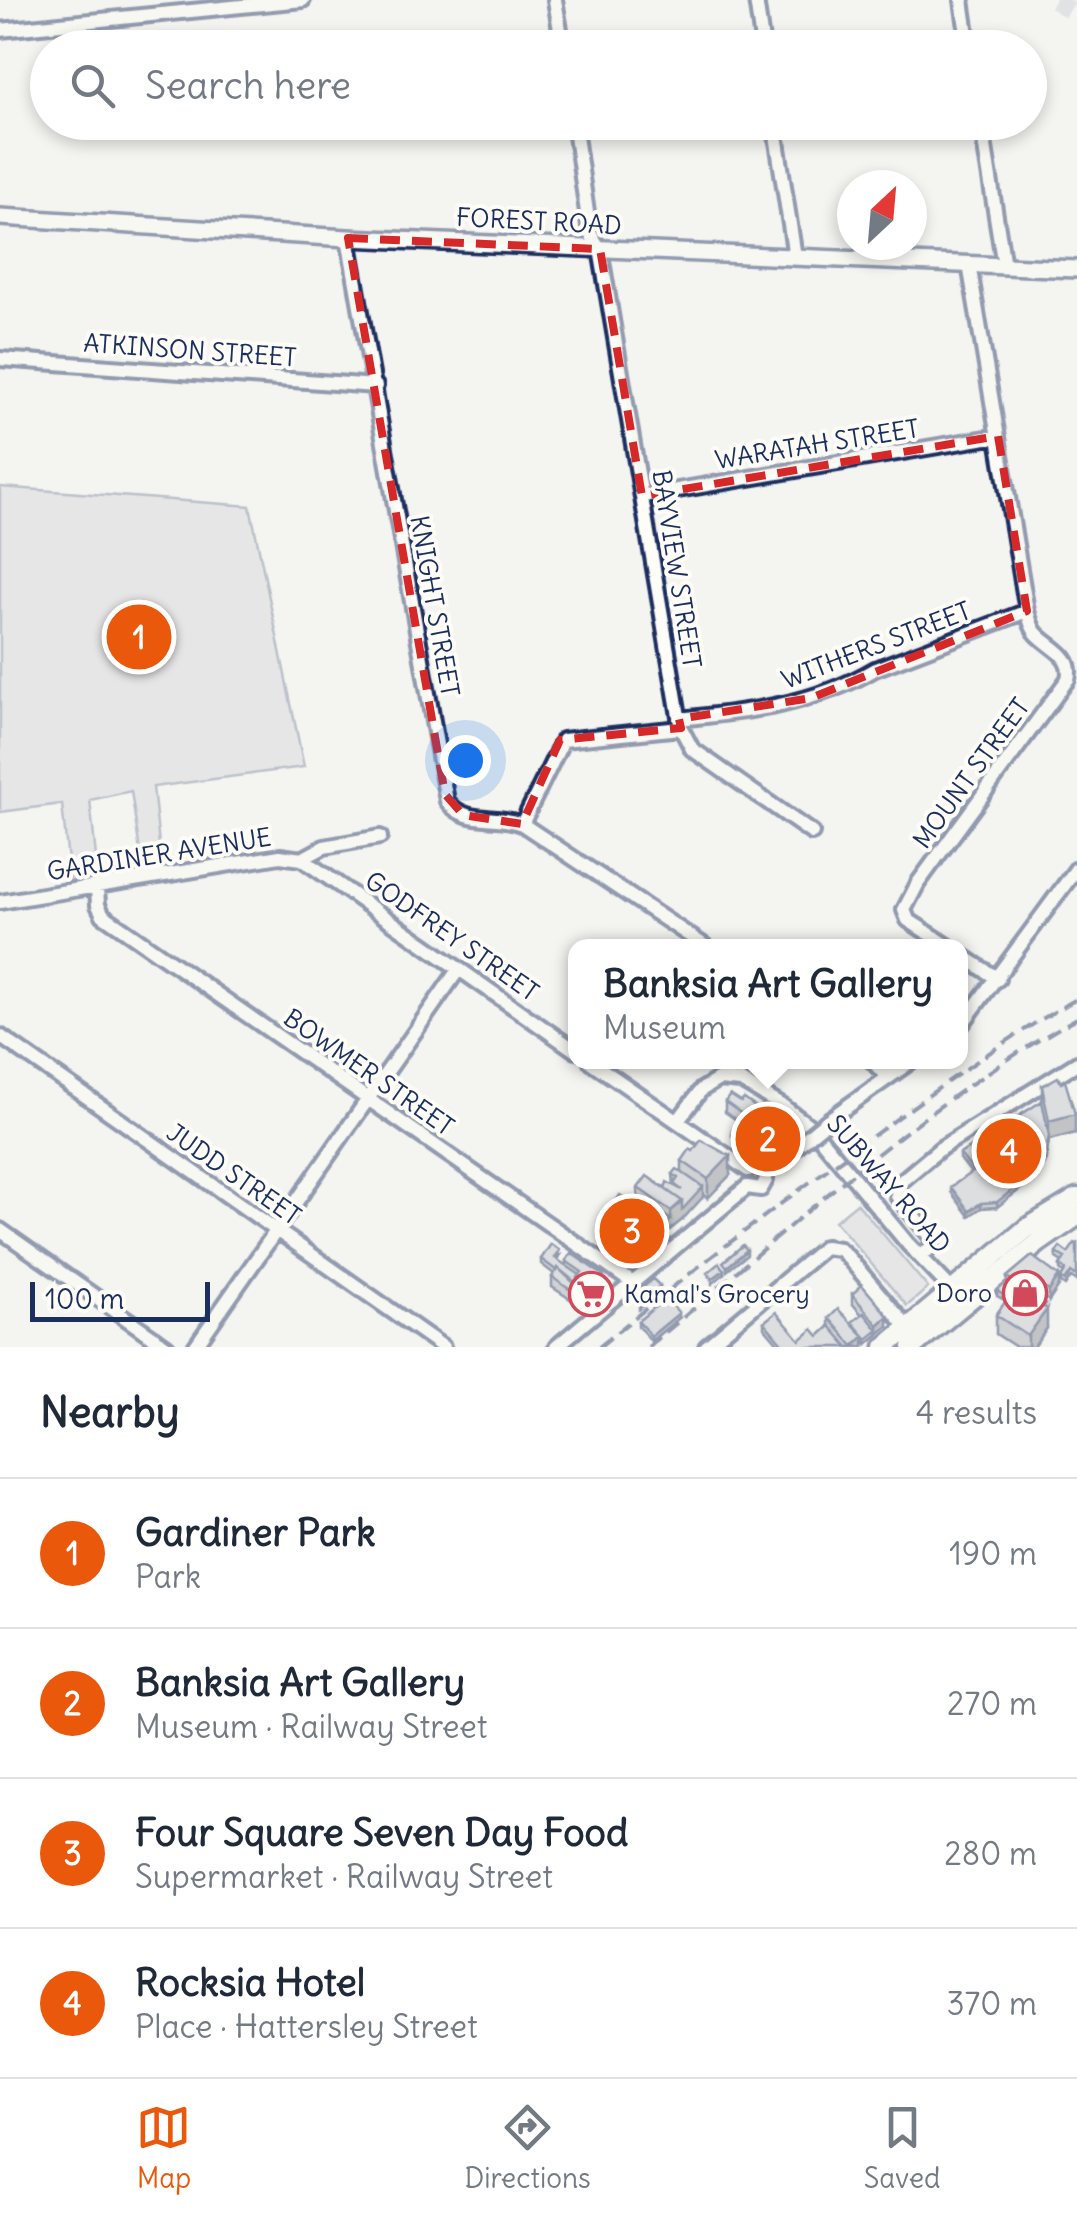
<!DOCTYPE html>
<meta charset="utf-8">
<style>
:root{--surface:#fff;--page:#f6f6f7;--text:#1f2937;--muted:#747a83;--line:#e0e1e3;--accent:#ea580c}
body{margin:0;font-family:Delius,sans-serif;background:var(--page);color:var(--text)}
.compass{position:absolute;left:837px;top:170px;width:90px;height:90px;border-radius:50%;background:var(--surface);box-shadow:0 5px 15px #0003;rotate:26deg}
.scale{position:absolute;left:30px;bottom:25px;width:180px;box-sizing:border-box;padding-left:10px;border:5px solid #1b2f5e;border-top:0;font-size:28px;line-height:35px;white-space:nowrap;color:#1b2f5e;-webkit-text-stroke:8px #fdfcf7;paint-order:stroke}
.you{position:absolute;left:465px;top:760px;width:35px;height:35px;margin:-25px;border:8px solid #fff;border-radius:50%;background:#1a73e8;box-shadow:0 0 0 15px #1a73e833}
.badge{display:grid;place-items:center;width:65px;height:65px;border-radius:50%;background:var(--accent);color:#fff;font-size:32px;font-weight:700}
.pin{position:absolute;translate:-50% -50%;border:5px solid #fff;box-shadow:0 2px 10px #0006}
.popup{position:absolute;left:568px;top:939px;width:400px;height:130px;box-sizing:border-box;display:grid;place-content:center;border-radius:20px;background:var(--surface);filter:drop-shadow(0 2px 8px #0005);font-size:32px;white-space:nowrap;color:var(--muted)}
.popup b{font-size:38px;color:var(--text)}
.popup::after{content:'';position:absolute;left:50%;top:100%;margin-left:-20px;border:20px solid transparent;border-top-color:var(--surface)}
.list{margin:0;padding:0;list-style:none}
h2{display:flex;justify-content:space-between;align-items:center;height:130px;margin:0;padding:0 40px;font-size:42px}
h2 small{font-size:32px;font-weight:400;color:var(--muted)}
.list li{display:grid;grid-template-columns:65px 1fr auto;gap:30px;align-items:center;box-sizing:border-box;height:150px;padding:0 40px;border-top:2px solid var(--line)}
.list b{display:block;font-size:38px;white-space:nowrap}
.list p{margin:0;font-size:32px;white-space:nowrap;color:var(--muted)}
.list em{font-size:32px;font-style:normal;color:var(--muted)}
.icon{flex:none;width:55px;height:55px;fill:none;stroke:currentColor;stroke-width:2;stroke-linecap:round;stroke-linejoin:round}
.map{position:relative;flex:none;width:1077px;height:1347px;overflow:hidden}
.search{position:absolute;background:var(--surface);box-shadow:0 5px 15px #0003;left:30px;right:30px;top:30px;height:110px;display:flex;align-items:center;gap:25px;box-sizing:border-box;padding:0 35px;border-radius:55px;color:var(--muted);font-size:38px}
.sheet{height:730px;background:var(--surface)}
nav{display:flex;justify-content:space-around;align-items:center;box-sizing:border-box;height:140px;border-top:2px solid var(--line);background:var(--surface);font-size:28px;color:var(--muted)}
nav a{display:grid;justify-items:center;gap:5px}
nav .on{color:var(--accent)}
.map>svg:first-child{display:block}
</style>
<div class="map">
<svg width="1077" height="1347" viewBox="0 0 1077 1347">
<rect width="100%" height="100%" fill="#f4f4f1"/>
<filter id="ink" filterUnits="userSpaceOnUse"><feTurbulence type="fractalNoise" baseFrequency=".01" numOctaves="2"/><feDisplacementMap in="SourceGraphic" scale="20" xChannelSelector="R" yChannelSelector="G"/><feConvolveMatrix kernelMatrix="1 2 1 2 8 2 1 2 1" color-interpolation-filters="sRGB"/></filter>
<g filter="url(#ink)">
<path fill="#d4d6db" stroke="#78829c" stroke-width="2.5" d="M 0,487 L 250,506 L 304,767 L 153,787 L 161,863 L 142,865 L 131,791 L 90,800 L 98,876 L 70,880 L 62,804 L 0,812 Z
M 857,1203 L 928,1288 L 907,1306 L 835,1221 Z"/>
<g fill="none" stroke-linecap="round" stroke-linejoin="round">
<path stroke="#c9cdd4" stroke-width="18" stroke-dasharray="18 9" stroke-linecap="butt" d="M 1055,0 L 1077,15"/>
<defs>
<path id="minor" d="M 555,0 L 563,48
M 756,0 L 763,48
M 962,0 L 969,48
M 0,30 L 303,0
M 574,122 L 590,233 L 600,249 L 681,728 L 692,749 L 812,833
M 774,122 L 795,257
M 981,122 L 1004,266
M 348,238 L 447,801 C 466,826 495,813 522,824 L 705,946
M 0,359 L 376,386
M 642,496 L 998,436
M 679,719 C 748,712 814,705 875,669 L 1027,611
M 522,824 L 563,740 L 681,728
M 302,859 L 576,1051
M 97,887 L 98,905 L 103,915 L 633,1283
M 0,902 L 280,856 L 302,859 L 324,847 L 380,837
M 948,946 L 908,920 L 904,910 L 918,883 L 1068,679 C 1074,655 1051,649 1037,634 C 1031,628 1030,620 1027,611 L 969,264
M 960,954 L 998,979
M 960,1027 L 1077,868
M 0,1036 L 443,1347
M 591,1062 L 748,1170
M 873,1062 L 887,1077
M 678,1121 L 701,1090 L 719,1079 L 741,1081 L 784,1107 L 812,1128 L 908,1244 L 956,1294
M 827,1121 L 910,1062
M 765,1173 L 793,1149
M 747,1187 L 761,1189 L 766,1180 L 765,1173
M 0,1230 L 167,1347
M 921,1257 L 931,1247 L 932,1238 L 897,1196 L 898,1184 L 941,1148 L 1077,1063
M 195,1347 L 458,970
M 556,1347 L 747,1187
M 706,1347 L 825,1247 L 839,1249 L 845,1254 L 908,1328"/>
<path id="major" d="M 0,217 L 348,238 L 1077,269"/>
<path id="highway" d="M 885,1347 L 1026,1229 L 1077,1198
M 912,1347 L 1038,1243 L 1077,1216"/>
</defs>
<use href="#minor" stroke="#1b2f5e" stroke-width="20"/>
<use href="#major" stroke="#1b2f5e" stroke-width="22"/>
<use href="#highway" stroke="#1b2f5e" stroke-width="25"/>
<use href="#minor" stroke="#fdfcf7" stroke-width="12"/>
<use href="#major" stroke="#fdfcf7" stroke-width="15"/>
<use href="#highway" stroke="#fdfcf7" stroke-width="18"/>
<path stroke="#1b2f5e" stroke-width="4" stroke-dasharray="15 8" stroke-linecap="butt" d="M 599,1347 C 688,1273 779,1204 873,1136 C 939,1088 1005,1038 1077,999
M 648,1347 C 786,1232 919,1105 1077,1018"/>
<defs>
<path id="minor-bridge" d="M 793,1149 L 827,1121"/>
</defs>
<use href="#minor-bridge" stroke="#1b2f5e" stroke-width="20" stroke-linecap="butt"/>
<use href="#minor-bridge" stroke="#fdfcf7" stroke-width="12"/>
</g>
<path fill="#a4a8af" stroke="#1b2f5e" stroke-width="2.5" d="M 1042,1086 L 1075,1133 L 1049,1140 L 1045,1164 L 1031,1180 L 1025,1173 L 1023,1187 L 997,1207 L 981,1208 L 969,1216 L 951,1192 L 951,1187 L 971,1173 L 960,1159 L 960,1154 L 1042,1101 Z
M 725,1102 L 778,1133 L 773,1145 L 769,1143 L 769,1149 L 760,1157 L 732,1136 L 732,1131 L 748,1128 L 725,1112 Z
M 682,1161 L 730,1175 L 708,1198 L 703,1195 L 682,1220 L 632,1260 L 605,1242 L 605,1232 L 612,1226 L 612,1207 L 638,1207 L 638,1188 L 659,1185 L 666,1187 L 674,1186 L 673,1174 L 682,1172 Z
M 1077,1244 L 1077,1281 L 1071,1277 L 1065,1286 L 1061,1283 L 1061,1278 L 1064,1273 L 1060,1270 L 1060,1265 L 1062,1262 L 1056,1258 L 1056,1253 L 1068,1253 Z
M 560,1255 L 557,1260 L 566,1266 L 566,1261 L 604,1285 L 582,1307 L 552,1287 L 552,1277 L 554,1274 L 541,1264 L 541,1259 Z
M 1032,1256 L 1059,1286 L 1049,1301 L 1040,1295 L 1040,1301 L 1045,1308 L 1047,1328 L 1034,1347 L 1016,1347 L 996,1334 L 996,1315 L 1006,1301 L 997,1296 L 997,1291 L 1007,1282 L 1007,1277 Z
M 852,1294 L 888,1326 L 867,1344 L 864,1341 L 863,1347 L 781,1347 L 764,1327 L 764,1322 L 800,1340 L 819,1336 L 829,1327 L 829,1318 L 852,1324 L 862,1315 L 852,1303 Z
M 679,1318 L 651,1341 L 638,1326 L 638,1321 Z"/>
<path fill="#86888f" stroke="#1b2f5e" stroke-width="2.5" d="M 1075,1114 L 1075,1133 L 1049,1140 L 1045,1164 L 1031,1180 L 1031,1175 L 1049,1136 L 1049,1121 Z
M 778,1123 L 778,1133 L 773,1145 L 773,1136 Z
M 769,1140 L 769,1149 L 760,1157 L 760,1147 Z
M 730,1156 L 730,1175 L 708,1198 L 708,1179 Z
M 1025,1168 L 1023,1187 L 997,1207 L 997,1202 Z
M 703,1187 L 703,1197 L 682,1220 L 632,1260 L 632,1251 L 646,1241 L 646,1231 L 658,1221 L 671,1220 L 671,1211 Z
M 981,1203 L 981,1208 L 969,1216 L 969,1211 Z
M 747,1250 L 747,1255 L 727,1271 L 727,1267 Z
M 724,1270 L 724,1274 L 712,1284 L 712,1279 Z
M 604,1276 L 604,1285 L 582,1307 L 582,1298 Z
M 1059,1276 L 1059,1286 L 1049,1301 L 1049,1291 Z
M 660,1286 L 660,1291 L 639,1309 L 639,1304 Z
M 1045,1304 L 1045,1312 L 1047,1309 L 1047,1328 L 1034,1347 L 1028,1347 L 1028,1336 Z
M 679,1313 L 679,1318 L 651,1341 L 651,1336 Z
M 888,1316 L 888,1326 L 878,1334 L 878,1325 Z
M 878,1330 L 878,1335 L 867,1344 L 867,1339 Z
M 864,1336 L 864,1346 L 853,1347 Z"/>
<path fill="#bfc3cc" stroke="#1b2f5e" stroke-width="2.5" d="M 1058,1077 L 1061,1083 L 1065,1081 L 1075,1114 L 1049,1121 L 1042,1086 Z
M 730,1095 L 741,1102 L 744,1099 L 778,1123 L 773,1136 L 725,1102 Z
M 1042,1101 L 1049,1136 L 1045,1159 L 1031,1175 L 1025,1168 L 1023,1182 L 997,1202 L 981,1203 L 969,1211 L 951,1187 L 973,1171 L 960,1154 Z
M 738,1123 L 747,1130 L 743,1135 L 743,1140 L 732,1131 Z
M 750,1126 L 769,1140 L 760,1147 L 743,1135 Z
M 701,1140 L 730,1156 L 708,1179 L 682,1161 L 690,1149 L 693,1151 Z
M 677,1169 L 703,1187 L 682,1210 L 682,1201 L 665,1189 L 667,1182 L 682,1190 L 674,1184 L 678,1178 L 673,1174 Z
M 647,1176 L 682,1201 L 671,1211 L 638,1188 Z
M 620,1195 L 658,1221 L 646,1231 L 612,1207 Z
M 643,1206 L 652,1212 L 654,1209 L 671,1220 L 658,1231 L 658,1221 L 640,1209 Z
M 610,1225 L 622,1233 L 626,1227 L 646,1241 L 632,1251 L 605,1232 Z
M 1075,1243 L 1077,1244 L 1077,1276 L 1071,1272 L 1065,1281 L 1061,1278 L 1066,1270 L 1060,1265 L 1065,1258 L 1056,1253 L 1060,1247 L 1068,1253 Z
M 551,1244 L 560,1250 L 555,1258 L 580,1275 L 575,1282 L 558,1268 L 557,1271 L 541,1259 Z
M 743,1245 L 747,1250 L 727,1267 L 723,1262 Z
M 571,1253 L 604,1276 L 582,1298 L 552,1277 L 558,1268 L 574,1283 L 582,1272 L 566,1261 Z
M 1032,1256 L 1059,1276 L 1049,1291 L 1034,1281 L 1031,1285 L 1040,1291 L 1036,1298 L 1045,1304 L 1043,1307 L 1022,1293 L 1025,1289 L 1007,1277 Z
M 719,1263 L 724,1270 L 712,1279 L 707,1273 Z
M 653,1279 L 660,1286 L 639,1304 L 633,1296 Z
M 1007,1282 L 1023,1292 L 1022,1293 L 1015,1288 L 1008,1298 L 997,1291 Z
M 862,1285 L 888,1316 L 878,1325 L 852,1294 Z
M 1015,1288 L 1047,1309 L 1028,1336 L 996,1315 Z
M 666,1298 L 679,1313 L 651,1336 L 638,1321 Z
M 838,1309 L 864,1336 L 853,1346 L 829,1318 Z
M 776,1312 L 800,1340 L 813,1329 L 819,1336 L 830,1326 L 848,1347 L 785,1347 L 764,1322 Z
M 864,1313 L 878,1330 L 867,1339 L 852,1322 Z"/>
</g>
<path d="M0 0H1077V1347H0ZM 348,238 L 600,249 L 642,496 L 998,436 L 1027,611 L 811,698 L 679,719 L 681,728 L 560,740 L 522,824 L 463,815 L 445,794 Z" fill="#f4f4f1" fill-opacity=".55" fill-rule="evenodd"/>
<path fill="none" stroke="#d62828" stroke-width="8" stroke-dasharray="20 12" stroke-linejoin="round" d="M 348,238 L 600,249 L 642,496 L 998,436 L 1027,611 L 811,698 L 679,719 L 681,728 L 560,740 L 522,824 L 463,815 L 445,794 Z"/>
<defs>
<symbol id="shop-ring" viewBox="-11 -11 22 22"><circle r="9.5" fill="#fdfcf7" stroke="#d1495b" stroke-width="1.5"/><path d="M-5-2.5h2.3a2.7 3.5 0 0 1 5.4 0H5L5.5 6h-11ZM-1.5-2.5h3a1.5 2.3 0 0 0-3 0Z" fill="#d1495b"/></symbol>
<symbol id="supermarket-ring" viewBox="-11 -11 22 22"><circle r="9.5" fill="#fdfcf7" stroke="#d1495b" stroke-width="1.5"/><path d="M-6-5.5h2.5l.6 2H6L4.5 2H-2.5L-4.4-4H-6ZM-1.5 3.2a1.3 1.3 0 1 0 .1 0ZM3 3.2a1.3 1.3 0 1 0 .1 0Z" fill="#d1495b"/></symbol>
</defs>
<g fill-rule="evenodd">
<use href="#shop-ring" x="1000" y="1268" width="50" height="50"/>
<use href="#supermarket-ring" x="566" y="1269" width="50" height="50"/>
</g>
<g text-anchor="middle" stroke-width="8" stroke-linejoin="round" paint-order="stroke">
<g font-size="25" fill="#1b2f5e" stroke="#fdfcf7">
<text transform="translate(539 221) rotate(3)" y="9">FOREST ROAD</text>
<text transform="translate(190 350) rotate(4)" y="9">ATKINSON STREET</text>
<text transform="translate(817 444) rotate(-9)" y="9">WARATAH STREET</text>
<text transform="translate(677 569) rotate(81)" y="9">BAYVIEW STREET</text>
<text transform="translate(435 606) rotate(80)" y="9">KNIGHT STREET</text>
<text transform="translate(876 645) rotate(-21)" y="9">WITHERS STREET</text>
<text transform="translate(971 773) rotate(-54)" y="9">MOUNT STREET</text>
<text transform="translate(159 854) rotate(-9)" y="9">GARDINER AVENUE</text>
<text transform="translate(452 936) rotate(35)" y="9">GODFREY STREET</text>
<text transform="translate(369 1072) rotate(35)" y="9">BOWMER STREET</text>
<text transform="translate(234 1174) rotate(35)" y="9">JUDD STREET</text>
<text transform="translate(889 1184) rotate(49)" y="9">SUBWAY ROAD</text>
</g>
<g font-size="25" fill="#1b2f5e" stroke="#fdfcf7" text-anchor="end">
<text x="992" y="1302">Doro</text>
<text x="624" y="1303" text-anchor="start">Kamal's Grocery</text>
</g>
</g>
</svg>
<svg class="compass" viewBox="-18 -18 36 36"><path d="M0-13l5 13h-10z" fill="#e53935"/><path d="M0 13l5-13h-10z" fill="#747a83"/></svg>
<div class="scale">100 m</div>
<div class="you"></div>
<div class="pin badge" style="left:139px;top:637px">1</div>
<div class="pin badge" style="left:768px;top:1139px">2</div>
<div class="popup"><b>Banksia Art Gallery</b>Museum</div>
<div class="pin badge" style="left:632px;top:1231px">3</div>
<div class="pin badge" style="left:1009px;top:1151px">4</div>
<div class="search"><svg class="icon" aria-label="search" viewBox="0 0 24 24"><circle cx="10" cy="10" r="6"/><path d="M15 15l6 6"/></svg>Search here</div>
</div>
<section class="sheet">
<h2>Nearby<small>4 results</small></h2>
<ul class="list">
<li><span class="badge">1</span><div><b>Gardiner Park</b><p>Park</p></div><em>190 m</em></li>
<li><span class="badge">2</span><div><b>Banksia Art Gallery</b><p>Museum · Railway Street</p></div><em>270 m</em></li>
<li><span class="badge">3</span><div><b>Four Square Seven Day Food</b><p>Supermarket · Railway Street</p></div><em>280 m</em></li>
<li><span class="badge">4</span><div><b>Rocksia Hotel</b><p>Place · Hattersley Street</p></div><em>370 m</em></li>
</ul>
</section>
<nav>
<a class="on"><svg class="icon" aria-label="map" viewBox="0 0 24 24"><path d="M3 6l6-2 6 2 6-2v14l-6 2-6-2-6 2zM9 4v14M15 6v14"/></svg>Map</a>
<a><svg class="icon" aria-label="directions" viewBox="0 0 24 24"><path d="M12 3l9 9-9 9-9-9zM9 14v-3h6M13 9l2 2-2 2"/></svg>Directions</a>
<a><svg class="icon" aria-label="saved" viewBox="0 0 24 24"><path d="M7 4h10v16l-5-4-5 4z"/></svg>Saved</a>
</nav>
